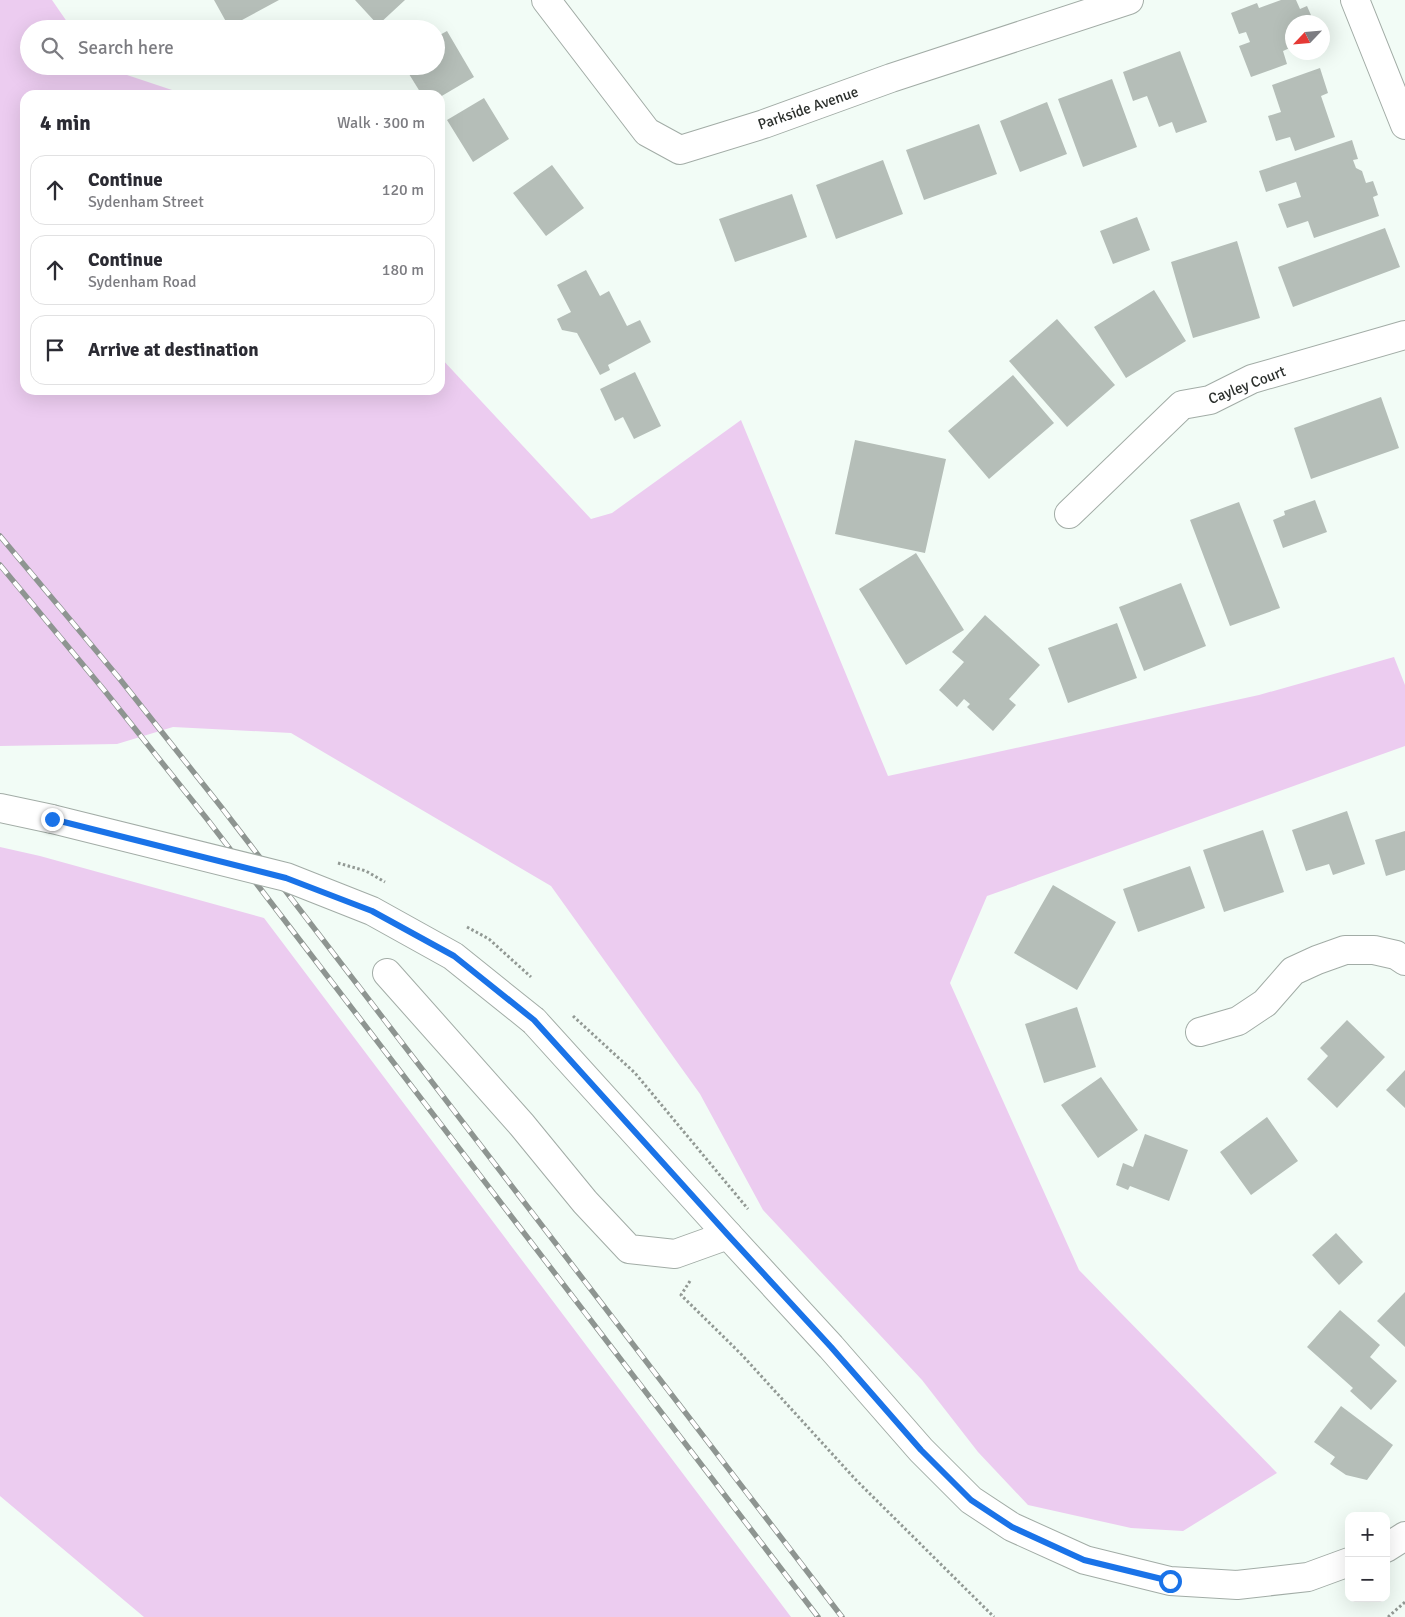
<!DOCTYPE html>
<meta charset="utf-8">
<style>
:root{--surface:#fff;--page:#f2f2f3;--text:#2b2b33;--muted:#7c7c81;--line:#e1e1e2}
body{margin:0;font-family:Signika,sans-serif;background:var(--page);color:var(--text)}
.controls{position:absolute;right:15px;bottom:15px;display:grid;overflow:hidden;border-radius:10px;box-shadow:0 5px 20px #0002}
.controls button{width:45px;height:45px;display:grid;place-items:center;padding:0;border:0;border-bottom:1px solid var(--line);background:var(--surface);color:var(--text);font:25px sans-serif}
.compass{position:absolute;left:1285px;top:15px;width:45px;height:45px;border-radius:50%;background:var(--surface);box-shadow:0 5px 20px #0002;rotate:244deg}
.stop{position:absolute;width:15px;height:15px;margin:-11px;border:4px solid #1a73e8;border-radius:50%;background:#fff}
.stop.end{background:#1a73e8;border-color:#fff;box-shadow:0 1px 5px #0008}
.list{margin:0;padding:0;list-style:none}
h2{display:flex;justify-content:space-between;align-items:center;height:65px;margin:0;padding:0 20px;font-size:21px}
h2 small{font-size:16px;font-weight:400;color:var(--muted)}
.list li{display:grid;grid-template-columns:32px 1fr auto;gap:15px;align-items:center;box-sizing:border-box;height:70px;margin:0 10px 10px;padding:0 10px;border:1px solid var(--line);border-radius:15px}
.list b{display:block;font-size:19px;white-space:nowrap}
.list p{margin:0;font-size:16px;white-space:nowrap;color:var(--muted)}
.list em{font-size:16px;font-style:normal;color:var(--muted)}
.icon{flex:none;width:28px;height:28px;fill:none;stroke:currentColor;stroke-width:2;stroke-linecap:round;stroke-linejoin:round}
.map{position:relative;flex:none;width:1405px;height:1617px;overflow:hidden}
.search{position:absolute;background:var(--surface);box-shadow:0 5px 20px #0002;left:20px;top:20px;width:425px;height:55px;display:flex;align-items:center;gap:12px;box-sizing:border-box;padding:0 18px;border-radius:28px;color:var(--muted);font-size:19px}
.panel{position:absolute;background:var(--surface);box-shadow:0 5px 20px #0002;left:20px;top:90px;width:425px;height:305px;border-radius:15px}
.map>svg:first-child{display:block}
</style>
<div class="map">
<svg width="1405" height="1617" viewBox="0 0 1405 1617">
<rect width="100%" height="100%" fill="#f2fcf6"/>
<path fill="#ecccf0" d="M 0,0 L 52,0 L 72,29 L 29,29 L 29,66 L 100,66 L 172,90 L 181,95 L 25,95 L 25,390 L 440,390 L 440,357 L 591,519 L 612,513 L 741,420 L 888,776 L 1259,695 L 1394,657 L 1405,685 L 1405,746 L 987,896 L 950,983 L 1079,1270 L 1277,1473 L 1183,1531 L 1131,1528 L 1028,1505 L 978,1452 L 922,1380 L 763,1210 L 700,1094 L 551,886 L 291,733 L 173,727 L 117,744 L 0,746 Z
M 0,847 L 40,856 L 264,918 L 791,1617 L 144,1617 L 0,1496 Z"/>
<path fill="#b5beb8" d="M 214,0 L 279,0 L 229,27 Z
M 355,0 L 405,0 L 378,25 Z
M 1281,0 L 1296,0 L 1300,9 L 1307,6 L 1314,22 L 1292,22 L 1292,47 L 1283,51 L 1287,64 L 1251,77 L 1239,46 L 1250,42 L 1246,32 L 1239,34 L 1231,13 L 1257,3 L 1259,8 Z
M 447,31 L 474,77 L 440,97 L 440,95 L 422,95 L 404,66 L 436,66 L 436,37 Z
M 1180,51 L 1207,122 L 1176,133 L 1172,122 L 1159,127 L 1147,96 L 1133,101 L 1123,72 Z
M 1320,68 L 1328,93 L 1321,96 L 1335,137 L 1295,151 L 1290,137 L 1276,141 L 1268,116 L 1281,112 L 1272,85 Z
M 1112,79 L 1137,147 L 1083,167 L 1058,99 Z
M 484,98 L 509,139 L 473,162 L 447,120 Z
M 1047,102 L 1067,154 L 1020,172 L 1000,121 Z
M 979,124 L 997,174 L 924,200 L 906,150 Z
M 1352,140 L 1358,159 L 1353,160 L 1356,168 L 1362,171 L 1366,183 L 1373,181 L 1378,195 L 1373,197 L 1379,216 L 1314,238 L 1308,221 L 1287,228 L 1278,204 L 1301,197 L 1296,182 L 1266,192 L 1259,171 Z
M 883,160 L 903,214 L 836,239 L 816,185 Z
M 552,165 L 584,208 L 546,236 L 513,193 Z
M 792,194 L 807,237 L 735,262 L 719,219 Z
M 1137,217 L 1150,250 L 1113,264 L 1100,231 Z
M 1385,228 L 1400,267 L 1293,307 L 1278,267 Z
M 1237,241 L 1260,318 L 1193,338 L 1171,262 Z
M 586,270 L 600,296 L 609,291 L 627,326 L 640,320 L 651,342 L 608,365 L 610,370 L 600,375 L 577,333 L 562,330 L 557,319 L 571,312 L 557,285 Z
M 1154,290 L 1186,341 L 1126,378 L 1094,327 Z
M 1057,319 L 1115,385 L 1067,427 L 1009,361 Z
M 635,372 L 661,426 L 634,439 L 623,417 L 615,421 L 600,389 Z
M 1013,375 L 1054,423 L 989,479 L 948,431 Z
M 1381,397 L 1399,448 L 1311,479 L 1294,428 Z
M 855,440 L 946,459 L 925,553 L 835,534 Z
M 1315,500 L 1327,532 L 1283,548 L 1273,520 L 1285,515 L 1284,511 Z
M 1239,502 L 1280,608 L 1230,626 L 1190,520 Z
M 916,553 L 964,630 L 906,665 L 859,589 Z
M 1181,583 L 1206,646 L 1144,671 L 1119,607 Z
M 985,615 L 1040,665 L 1009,699 L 1016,705 L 993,731 L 967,707 L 970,704 L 964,699 L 957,707 L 939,690 L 964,662 L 952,652 Z
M 1117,623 L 1137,678 L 1068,703 L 1048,648 Z
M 1347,811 L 1365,864 L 1333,875 L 1329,864 L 1306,871 L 1292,830 Z
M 1263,830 L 1284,892 L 1224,912 L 1203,850 Z
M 1405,831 L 1405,870 L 1386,876 L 1375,840 Z
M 1190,866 L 1205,908 L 1138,932 L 1123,889 Z
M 1053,885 L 1116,922 L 1077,990 L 1014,953 Z
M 1077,1007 L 1096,1067 L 1044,1083 L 1025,1024 Z
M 1347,1020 L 1385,1057 L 1337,1108 L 1307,1079 L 1328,1056 L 1320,1048 Z
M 1405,1070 L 1405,1108 L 1386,1090 Z
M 1101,1077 L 1138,1130 L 1098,1158 L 1061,1105 Z
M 1267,1117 L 1298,1161 L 1251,1195 L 1220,1152 Z
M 1145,1134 L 1188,1150 L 1169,1201 L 1130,1186 L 1128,1190 L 1116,1185 L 1123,1163 L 1133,1167 Z
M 1336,1233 L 1363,1262 L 1339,1285 L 1312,1255 Z
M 1405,1292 L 1405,1347 L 1377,1321 Z
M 1340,1310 L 1380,1345 L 1370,1357 L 1397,1381 L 1371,1410 L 1350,1391 L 1353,1388 L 1307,1347 Z
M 1341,1406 L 1393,1445 L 1367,1480 L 1346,1475 L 1330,1464 L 1335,1457 L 1314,1442 Z"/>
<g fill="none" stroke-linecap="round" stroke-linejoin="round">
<defs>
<path id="minor" d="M 546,0 L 647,132 L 680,150 L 764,124 L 891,78 L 1129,0
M 1355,0 L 1405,125
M 1069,514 L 1182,405 L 1210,400 L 1252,379 L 1405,335
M 387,973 L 522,1125 L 585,1202 L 629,1249 L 675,1254 L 728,1235
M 1200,1032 L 1238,1021 L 1265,1003 L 1293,971 L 1317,960 L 1345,950 L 1374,950 L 1396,955 L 1405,961"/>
<path id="major" d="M 0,808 L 52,819
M 534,1021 L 728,1235 L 831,1347 L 921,1450 L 971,1500 L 1012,1527 L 1085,1560 L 1170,1581 L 1237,1585 L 1308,1577 L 1349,1562
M 1386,1548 L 1405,1536"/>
</defs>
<use href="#minor" stroke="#a2aca6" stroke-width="30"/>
<use href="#major" stroke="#a2aca6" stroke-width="30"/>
<path stroke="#929994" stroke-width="3" stroke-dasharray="2.5 2.5" stroke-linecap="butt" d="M 573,1016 L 635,1073 L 748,1209
M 690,1281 L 681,1295 L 742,1355 L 856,1480 L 994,1617
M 1388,1617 L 1405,1602"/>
<use href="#minor" stroke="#fff" stroke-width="28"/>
<use href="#major" stroke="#fff" stroke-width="28"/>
<defs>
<path id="rail" d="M 0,536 L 119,678 L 222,808 L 842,1617
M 0,565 L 104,690 L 207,819 L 818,1617"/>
</defs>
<use href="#rail" stroke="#8e9591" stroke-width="5.5"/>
<use href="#rail" stroke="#fff" stroke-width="4" stroke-dasharray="11" stroke-linecap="butt"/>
<defs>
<path id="major-bridge" d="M 52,819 L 286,877 L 372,911 L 453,956 L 534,1021"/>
</defs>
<use href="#major-bridge" stroke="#a2aca6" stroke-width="30" stroke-linecap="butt"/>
<path stroke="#929994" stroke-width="3" stroke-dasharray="2.5 2.5" stroke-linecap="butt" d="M 338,863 L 366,871 L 385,882
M 467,927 L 489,939 L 531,977"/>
<use href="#major-bridge" stroke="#fff" stroke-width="28"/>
</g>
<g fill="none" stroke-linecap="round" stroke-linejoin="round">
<path stroke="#1a73e8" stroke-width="6" d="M 52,819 L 286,878 L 372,911 L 454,956 L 534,1020 L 728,1235 L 831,1347 L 921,1450 L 971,1500 L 1012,1527 L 1084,1560 L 1170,1581"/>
</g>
<g text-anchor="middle" stroke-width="5" stroke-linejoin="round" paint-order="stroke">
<g font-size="15" fill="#2b2f2c" stroke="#fff">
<text transform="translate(808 108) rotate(-19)" y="5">Parkside Avenue</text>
<text transform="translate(1247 385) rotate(-21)" y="5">Cayley Court</text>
</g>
</g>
</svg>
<div class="controls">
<button>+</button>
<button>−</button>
</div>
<svg class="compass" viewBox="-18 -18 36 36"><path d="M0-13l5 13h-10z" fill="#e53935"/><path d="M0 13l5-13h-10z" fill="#7c7c81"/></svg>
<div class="stop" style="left:1170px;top:1581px"></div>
<div class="stop end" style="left:52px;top:819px"></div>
<div class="search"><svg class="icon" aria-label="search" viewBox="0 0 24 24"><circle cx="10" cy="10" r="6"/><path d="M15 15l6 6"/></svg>Search here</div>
<section class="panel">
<h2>4 min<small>Walk · 300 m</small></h2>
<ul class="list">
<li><svg class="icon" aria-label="ahead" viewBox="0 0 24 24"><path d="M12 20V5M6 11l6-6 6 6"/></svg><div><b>Continue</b><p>Sydenham Street</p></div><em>120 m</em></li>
<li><svg class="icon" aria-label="ahead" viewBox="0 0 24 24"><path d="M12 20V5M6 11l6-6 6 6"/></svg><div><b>Continue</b><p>Sydenham Road</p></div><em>180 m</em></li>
<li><svg class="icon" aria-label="arrive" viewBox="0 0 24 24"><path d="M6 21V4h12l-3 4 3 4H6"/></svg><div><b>Arrive at destination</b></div></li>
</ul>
</section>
</div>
